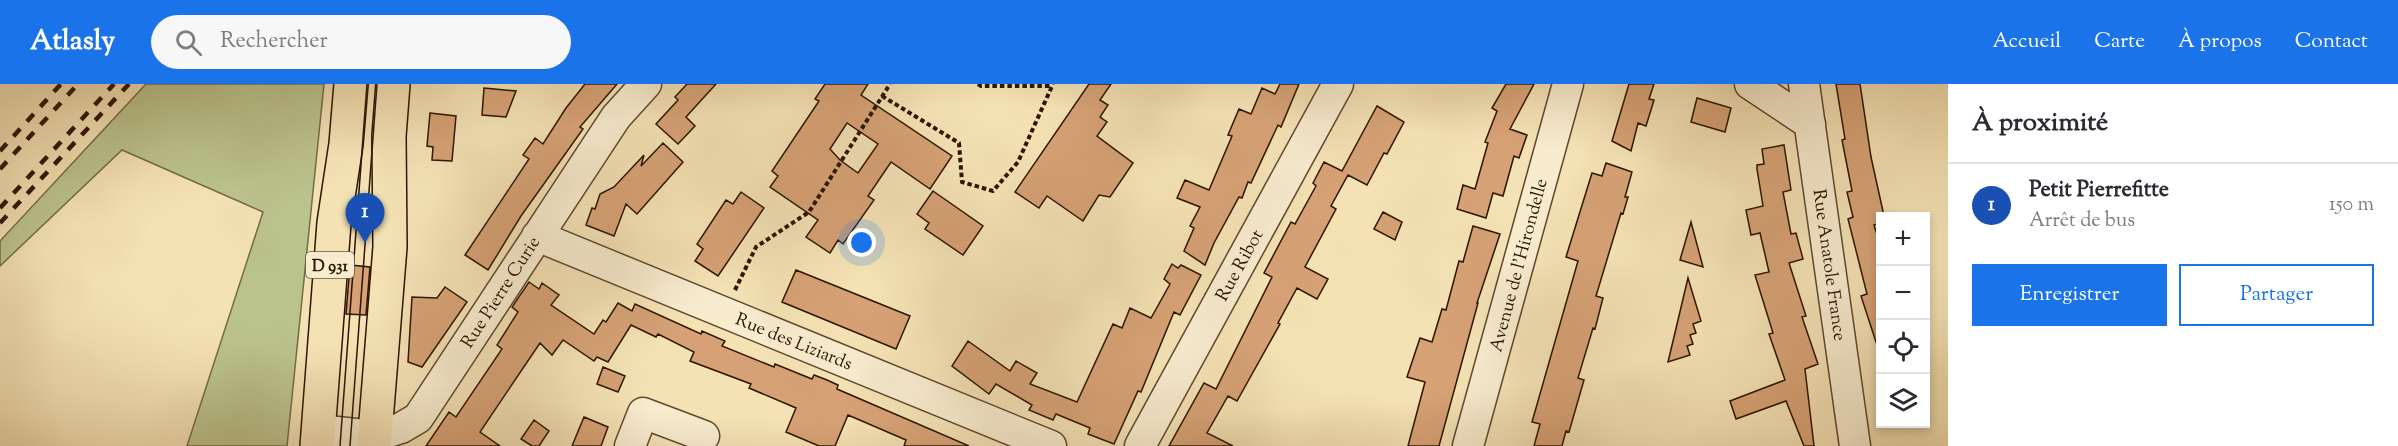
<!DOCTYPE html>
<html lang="fr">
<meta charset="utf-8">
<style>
:root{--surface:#fff;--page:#f7f7f7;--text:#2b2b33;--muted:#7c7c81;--line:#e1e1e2;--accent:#1a73e8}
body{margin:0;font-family:"Sorts Mill Goudy",serif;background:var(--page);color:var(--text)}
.controls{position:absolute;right:18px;bottom:18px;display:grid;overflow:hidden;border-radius:0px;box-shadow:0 3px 9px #0003}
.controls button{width:54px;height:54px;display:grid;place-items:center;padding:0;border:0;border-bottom:2px solid var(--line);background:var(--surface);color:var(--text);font:30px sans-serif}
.you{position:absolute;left:862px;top:159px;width:21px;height:21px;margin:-15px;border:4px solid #fff;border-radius:50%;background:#1a73e8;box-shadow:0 0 0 9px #1a73e833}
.badge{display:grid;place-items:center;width:39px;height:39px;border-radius:50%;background:var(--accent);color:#fff;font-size:20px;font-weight:700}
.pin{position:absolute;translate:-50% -50px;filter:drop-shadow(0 2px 3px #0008)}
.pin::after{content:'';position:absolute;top:32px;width:21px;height:18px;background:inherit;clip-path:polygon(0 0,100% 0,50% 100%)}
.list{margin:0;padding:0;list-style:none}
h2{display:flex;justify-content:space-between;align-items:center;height:78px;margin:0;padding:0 24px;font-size:26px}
h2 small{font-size:20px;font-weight:400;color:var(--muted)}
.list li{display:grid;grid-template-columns:39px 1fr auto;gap:18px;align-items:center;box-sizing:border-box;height:84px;padding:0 24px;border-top:2px solid var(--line)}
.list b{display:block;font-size:22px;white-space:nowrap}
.list p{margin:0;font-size:20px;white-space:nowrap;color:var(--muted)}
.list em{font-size:20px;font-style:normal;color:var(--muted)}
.actions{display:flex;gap:12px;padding:18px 24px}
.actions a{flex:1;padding:14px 0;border:2px solid var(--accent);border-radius:0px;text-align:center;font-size:21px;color:var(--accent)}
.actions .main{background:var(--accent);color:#fff}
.icon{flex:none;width:33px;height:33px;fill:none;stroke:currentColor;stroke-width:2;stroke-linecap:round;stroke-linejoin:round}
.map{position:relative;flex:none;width:1948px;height:362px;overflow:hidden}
header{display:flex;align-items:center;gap:36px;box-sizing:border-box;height:84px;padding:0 30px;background:var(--accent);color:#fff}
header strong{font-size:28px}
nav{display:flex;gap:33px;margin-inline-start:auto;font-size:21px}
.search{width:420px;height:54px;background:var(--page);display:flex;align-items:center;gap:15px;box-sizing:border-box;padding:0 21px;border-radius:33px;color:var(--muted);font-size:22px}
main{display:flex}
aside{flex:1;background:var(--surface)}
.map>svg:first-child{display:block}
</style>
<header>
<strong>Atlasly</strong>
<div class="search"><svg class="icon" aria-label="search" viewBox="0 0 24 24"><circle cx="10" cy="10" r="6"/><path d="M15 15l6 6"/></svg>Rechercher</div>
<nav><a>Accueil</a><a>Carte</a><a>À propos</a><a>Contact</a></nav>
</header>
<main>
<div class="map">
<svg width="1948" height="362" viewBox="0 0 1948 362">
<rect width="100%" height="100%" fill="#f4e2b5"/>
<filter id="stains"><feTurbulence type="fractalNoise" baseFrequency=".00333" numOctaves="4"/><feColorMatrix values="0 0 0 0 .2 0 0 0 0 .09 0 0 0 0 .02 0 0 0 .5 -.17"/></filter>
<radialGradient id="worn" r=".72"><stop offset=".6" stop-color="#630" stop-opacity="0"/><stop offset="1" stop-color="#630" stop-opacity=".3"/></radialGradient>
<path fill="#bbc38d" stroke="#746c46" stroke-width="1.5" d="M 146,0 L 324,0 L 287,362 L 187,362 L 263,128 L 122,66 L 0,182 L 0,157 Z"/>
<path fill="#d6a275" stroke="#2c1400" stroke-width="1.5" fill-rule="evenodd" d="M 585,0 L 617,0 L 580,43 L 583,45 L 521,132 L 488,186 L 465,171 L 529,75 L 523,71 L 535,54 L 543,60 L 566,24 Z
M 687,0 L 716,0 L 686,33 L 695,42 L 678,60 L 656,40 L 678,16 L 675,13 Z
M 825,0 L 868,0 L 861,11 L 952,72 L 930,105 L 891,78 L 868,112 L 874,116 L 843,160 L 838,156 L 830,169 L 806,153 L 818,136 L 770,103 L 778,92 L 772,87 L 819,17 L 815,15 ZM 847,39 L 878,60 L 858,89 L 840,76 L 830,65 Z
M 1089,0 L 1111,0 L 1100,16 L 1108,21 L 1100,33 L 1107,38 L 1097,52 L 1133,79 L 1110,113 L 1099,111 L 1083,137 L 1047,112 L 1039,124 L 1015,108 Z
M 1280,0 L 1299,0 L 1281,43 L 1278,41 L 1251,99 L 1248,98 L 1242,114 L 1239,113 L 1214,159 L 1205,181 L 1184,167 L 1194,144 L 1190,142 L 1200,123 L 1177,114 L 1185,96 L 1209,106 L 1232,52 L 1228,51 L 1239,25 L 1251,30 L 1262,4 L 1275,10 Z
M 1506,0 L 1534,0 L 1510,45 L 1527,51 L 1519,74 L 1514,72 L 1503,112 L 1493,109 L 1486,134 L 1457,125 L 1463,101 L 1475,105 L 1488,59 L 1485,58 L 1497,27 L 1492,24 Z
M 1629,0 L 1654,0 L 1649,15 L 1654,16 L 1646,42 L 1638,39 L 1631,67 L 1612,57 Z
M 1836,0 L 1860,0 L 1871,73 L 1884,132 L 1881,132 L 1881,139 L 1874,141 L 1881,163 L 1881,260 L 1877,261 L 1861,212 L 1867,210 L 1848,135 L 1853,133 L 1847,108 L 1852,107 L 1842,56 L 1845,55 Z
M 484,4 L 516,7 L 506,33 L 482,31 Z
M 1697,14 L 1731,24 L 1725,48 L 1691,38 Z
M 1377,22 L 1404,38 L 1387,70 L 1384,69 L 1367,101 L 1348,91 L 1331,122 L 1336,125 L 1305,183 L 1328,195 L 1317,215 L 1297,204 L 1278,239 L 1280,240 L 1237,317 L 1228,312 L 1207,349 L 1233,362 L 1169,362 L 1204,299 L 1216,305 L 1272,193 L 1264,189 L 1291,138 L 1295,140 L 1316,102 L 1313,99 L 1324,78 L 1342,87 Z
M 430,29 L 456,32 L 452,77 L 432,76 L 433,63 L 427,62 Z
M 663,59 L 683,78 L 637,130 L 626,120 L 614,152 L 586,141 L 592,124 L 595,125 L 600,110 L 614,103 L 644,71 L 641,82 Z
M 1784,61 L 1791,106 L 1783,108 L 1791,150 L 1796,149 L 1803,175 L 1789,179 L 1806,232 L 1802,233 L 1818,280 L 1805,285 L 1814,362 L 1804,362 L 1786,317 L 1736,335 L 1730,317 L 1785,296 L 1769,250 L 1773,249 L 1755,191 L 1769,188 L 1760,149 L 1751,151 L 1746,126 L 1763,122 L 1757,85 L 1757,81 L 1764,80 L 1762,65 Z
M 1606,79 L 1632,88 L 1625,113 L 1628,113 L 1623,130 L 1621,129 L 1596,212 L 1603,214 L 1595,245 L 1593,244 L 1578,294 L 1584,296 L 1569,348 L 1566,347 L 1562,362 L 1534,362 L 1540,340 L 1532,338 L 1578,177 L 1566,173 L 1592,89 L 1602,92 Z
M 933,107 L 983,142 L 963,171 L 925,145 L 929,139 L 917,130 Z
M 741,108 L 764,124 L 718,192 L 695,177 L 703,165 L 697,160 L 726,116 L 733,120 Z
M 1383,128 L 1402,138 L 1395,156 L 1374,145 Z
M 1691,138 L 1703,183 L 1680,176 Z
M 1473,142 L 1500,150 L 1477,219 L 1478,219 L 1439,362 L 1408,362 L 1425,298 L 1407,293 L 1420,254 L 1432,258 L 1442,225 L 1446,226 L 1459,177 L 1463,178 Z
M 1172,180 L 1178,184 L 1181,181 L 1201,191 L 1180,231 L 1174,228 L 1141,308 L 1138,307 L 1114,360 L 1088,350 L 1090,344 L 1056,330 L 1053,336 L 1029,326 L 1032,321 L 996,300 L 989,310 L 952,282 L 968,257 L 1010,287 L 1016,277 L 1037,289 L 1030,300 L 1077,318 L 1113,240 L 1122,244 L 1130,224 L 1151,234 L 1170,200 L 1164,195 Z
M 350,181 L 370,183 L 366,231 L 346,230 Z
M 796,186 L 910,232 L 896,265 L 782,218 Z
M 1688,194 L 1701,237 L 1693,240 L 1696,249 L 1690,251 L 1693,260 L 1687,262 L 1690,271 L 1668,278 Z
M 529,198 L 539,205 L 542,199 L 559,211 L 551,221 L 594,250 L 603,236 L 606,238 L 618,219 L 632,227 L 635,220 L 701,250 L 702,247 L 725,257 L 722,262 L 774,283 L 775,280 L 812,295 L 814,291 L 827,296 L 838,301 L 837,305 L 969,362 L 904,362 L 906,356 L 848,331 L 835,362 L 819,362 L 786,348 L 796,324 L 749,304 L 751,300 L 690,277 L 694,268 L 658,250 L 656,253 L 631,241 L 608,278 L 597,273 L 594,277 L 563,256 L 552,271 L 540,259 L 480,348 L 500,362 L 426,362 L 449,328 L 456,333 L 502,265 L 497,261 L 518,228 L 512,223 Z
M 445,203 L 467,218 L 422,283 L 408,278 L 412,213 L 437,214 Z
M 603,283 L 625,292 L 618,308 L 597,300 Z
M 584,333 L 608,343 L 601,362 L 572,362 Z
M 534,336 L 549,347 L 539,362 L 532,362 L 521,355 Z"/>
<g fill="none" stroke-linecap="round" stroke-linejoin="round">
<defs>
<path id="minor" d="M 1750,0 L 1810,40
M 1804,0 L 1855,362
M 537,152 L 1051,362
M 318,346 L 375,352 L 401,344 L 418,334 L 616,33 L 646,0
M 630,362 L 643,329 L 704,352
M 1140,362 L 1338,0
M 1468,362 L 1568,0"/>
<path id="major" d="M 317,362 L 334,139 L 346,60 L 351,0
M 374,362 L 390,163 L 389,52 L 393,0"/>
</defs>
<use href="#minor" stroke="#5e482d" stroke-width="33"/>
<use href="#major" stroke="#2c1400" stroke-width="36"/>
<path stroke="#2c1400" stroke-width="4" stroke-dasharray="4.5 3" stroke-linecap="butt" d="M 978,0 L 981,2 L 1050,2
M 882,12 L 959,59 L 962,98 L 993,107 L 1018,78 L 1053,0
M 735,206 L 756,163 L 809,128 L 890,0"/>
<use href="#minor" stroke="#f8eccf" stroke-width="30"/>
<use href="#major" stroke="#f4e2b5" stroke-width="33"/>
<path stroke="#2c1400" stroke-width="1.5" d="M 340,362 L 367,0
M 350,362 L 377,0"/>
<path stroke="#2c1400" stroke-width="4.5" stroke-dasharray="10 10" stroke-linecap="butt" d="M 0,67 L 61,0
M 0,85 L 78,0
M 0,124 L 114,0
M 0,139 L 129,0"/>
</g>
<g text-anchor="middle" stroke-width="5" stroke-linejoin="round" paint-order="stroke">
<rect fill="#f8eccf" stroke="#69553e" stroke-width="1.5" x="306" y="168" width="48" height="26" rx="4.5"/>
<g font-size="16" font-weight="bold" fill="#2c1400">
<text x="330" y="187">D 931</text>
</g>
<g font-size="18" fill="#2c1400" stroke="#f8eccf">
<text transform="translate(1239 181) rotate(-61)" y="6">Rue Ribot</text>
<text transform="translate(1518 181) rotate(-75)" y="6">Avenue de l'Hirondelle</text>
<text transform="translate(1830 181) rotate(82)" y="6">Rue Anatole France</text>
<text transform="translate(500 208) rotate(-57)" y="6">Rue Pierre Curie</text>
<text transform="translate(794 257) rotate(22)" y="6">Rue des Liziards</text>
</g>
</g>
<rect width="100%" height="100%" filter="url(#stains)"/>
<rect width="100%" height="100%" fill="url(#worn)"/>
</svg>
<div class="controls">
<button>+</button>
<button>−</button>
<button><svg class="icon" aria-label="locate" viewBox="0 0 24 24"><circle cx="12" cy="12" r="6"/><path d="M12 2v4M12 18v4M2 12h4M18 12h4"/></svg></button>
<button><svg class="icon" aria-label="layers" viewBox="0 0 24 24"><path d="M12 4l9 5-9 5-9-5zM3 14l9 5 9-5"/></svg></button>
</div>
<div class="you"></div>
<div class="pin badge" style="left:365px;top:159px;background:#1a4fb4">1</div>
</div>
<aside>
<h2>À proximité<small></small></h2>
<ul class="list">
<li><span class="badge" style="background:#1a4fb4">1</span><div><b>Petit Pierrefitte</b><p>Arrêt de bus</p></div><em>150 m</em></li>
</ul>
<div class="actions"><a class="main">Enregistrer</a><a>Partager</a></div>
</aside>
</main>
